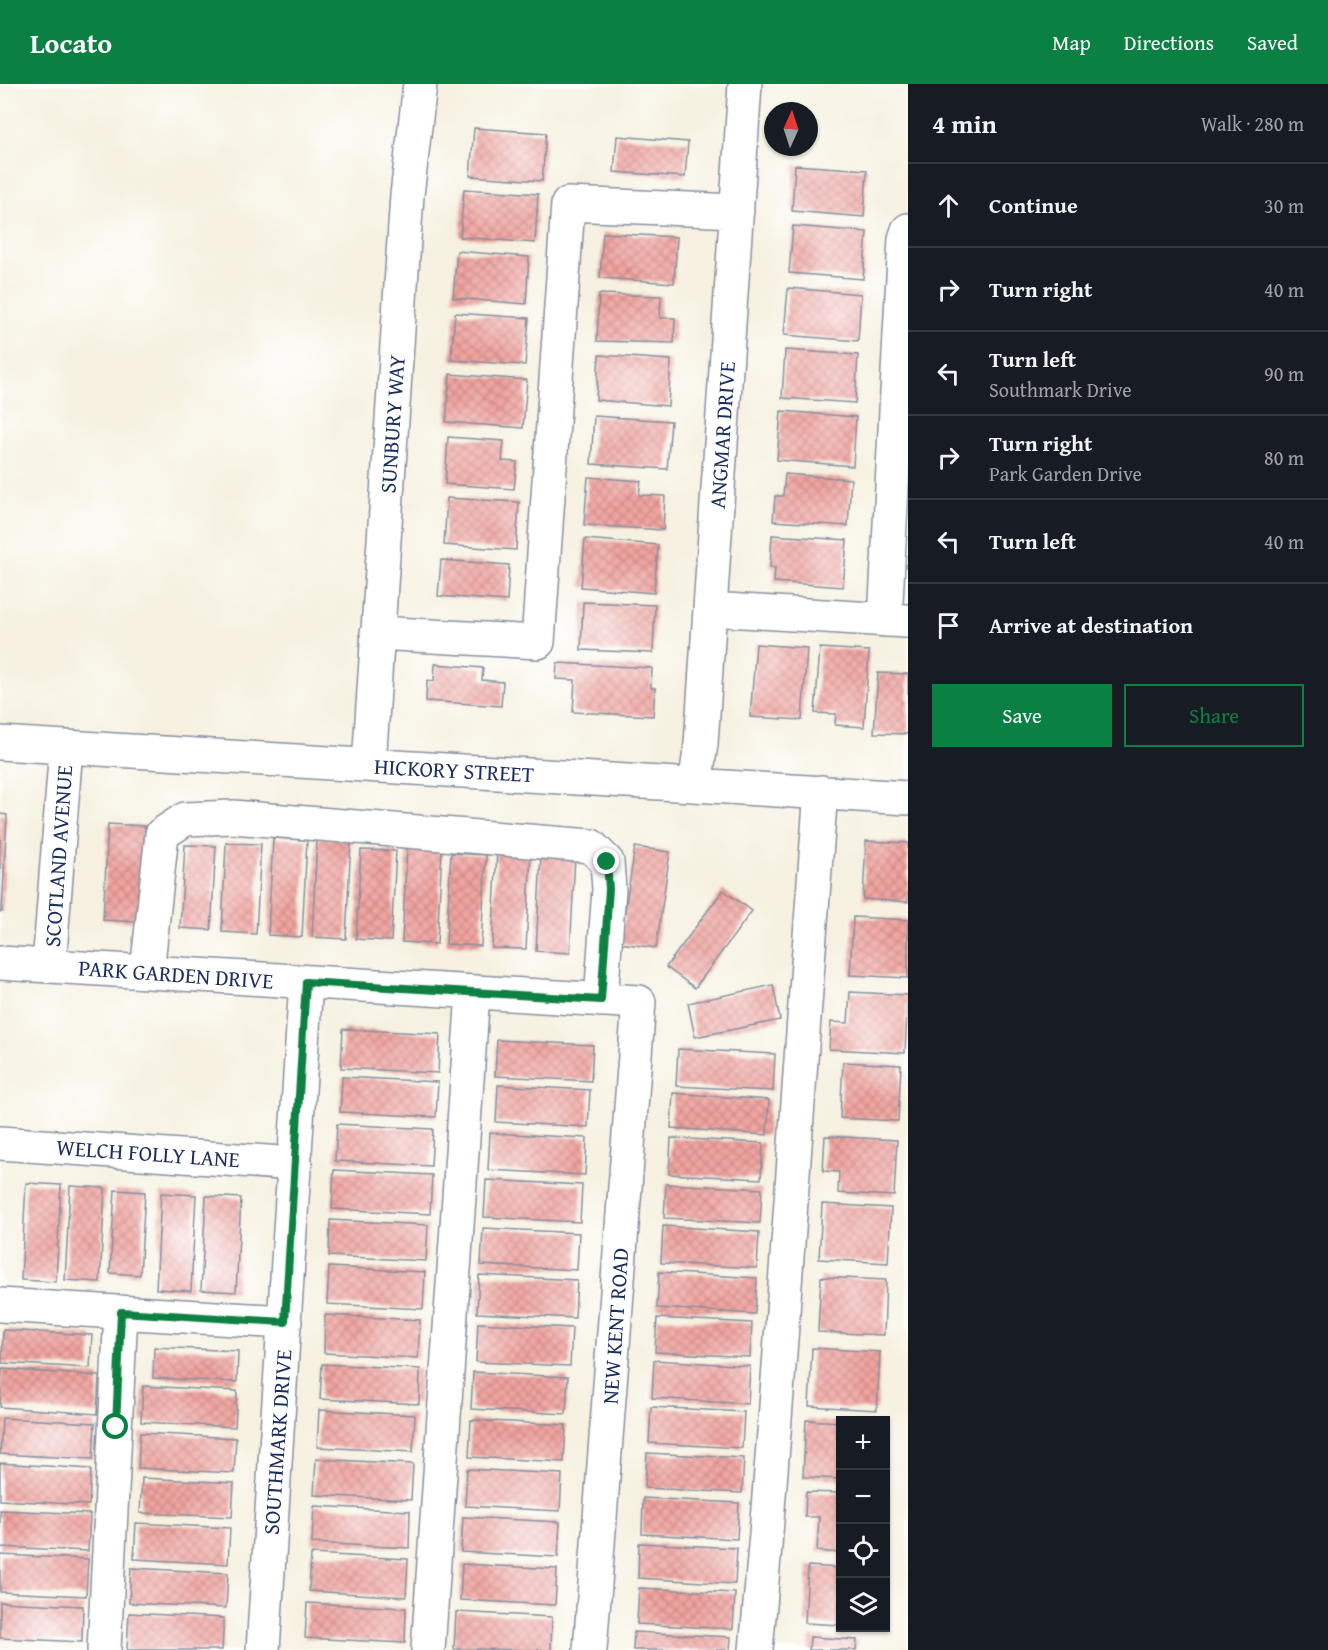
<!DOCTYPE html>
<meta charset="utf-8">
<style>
:root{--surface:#171b24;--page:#242831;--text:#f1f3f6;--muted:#9ea1a6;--line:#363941;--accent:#0b8043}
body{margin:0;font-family:"Gentium Book Plus",serif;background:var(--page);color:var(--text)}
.controls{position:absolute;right:18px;bottom:18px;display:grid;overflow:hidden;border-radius:0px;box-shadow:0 2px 4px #0004}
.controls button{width:54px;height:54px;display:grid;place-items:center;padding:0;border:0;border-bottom:2px solid var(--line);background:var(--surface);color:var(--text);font:30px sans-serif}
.compass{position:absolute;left:764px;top:18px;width:54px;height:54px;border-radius:50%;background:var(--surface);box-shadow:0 2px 4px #0004;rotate:3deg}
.stop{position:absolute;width:18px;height:18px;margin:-14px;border:4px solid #0b8043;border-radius:50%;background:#fff}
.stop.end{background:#0b8043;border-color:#fff;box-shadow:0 2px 6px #0008}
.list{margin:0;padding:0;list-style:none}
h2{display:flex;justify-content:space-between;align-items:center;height:78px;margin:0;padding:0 24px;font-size:26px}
h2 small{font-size:20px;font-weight:400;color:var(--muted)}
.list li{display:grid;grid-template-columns:39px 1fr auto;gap:18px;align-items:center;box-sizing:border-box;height:84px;padding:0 24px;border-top:2px solid var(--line)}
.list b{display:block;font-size:22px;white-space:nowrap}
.list p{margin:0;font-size:20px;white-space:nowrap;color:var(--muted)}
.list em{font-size:20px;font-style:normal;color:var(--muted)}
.actions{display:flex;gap:12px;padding:18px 24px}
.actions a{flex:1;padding:14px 0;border:2px solid var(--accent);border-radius:0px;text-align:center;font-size:21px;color:var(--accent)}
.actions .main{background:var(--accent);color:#fff}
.icon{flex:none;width:33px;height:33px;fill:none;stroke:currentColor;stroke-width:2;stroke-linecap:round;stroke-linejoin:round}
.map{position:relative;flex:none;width:908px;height:1566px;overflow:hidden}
header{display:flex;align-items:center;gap:36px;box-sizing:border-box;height:84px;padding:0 30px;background:var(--accent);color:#fff}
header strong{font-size:28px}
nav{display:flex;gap:33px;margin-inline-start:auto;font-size:21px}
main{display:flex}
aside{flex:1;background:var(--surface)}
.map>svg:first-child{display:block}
</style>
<header>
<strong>Locato</strong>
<nav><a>Map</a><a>Directions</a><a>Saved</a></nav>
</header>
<main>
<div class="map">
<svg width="908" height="1566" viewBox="0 0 908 1566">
<defs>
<pattern id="building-cross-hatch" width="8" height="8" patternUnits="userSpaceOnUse" patternTransform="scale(1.5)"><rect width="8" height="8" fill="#f3a5a0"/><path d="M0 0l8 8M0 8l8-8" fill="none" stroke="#c48786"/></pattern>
</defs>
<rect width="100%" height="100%" fill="#fff"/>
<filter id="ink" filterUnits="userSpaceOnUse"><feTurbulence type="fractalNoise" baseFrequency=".0167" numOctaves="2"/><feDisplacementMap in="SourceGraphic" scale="12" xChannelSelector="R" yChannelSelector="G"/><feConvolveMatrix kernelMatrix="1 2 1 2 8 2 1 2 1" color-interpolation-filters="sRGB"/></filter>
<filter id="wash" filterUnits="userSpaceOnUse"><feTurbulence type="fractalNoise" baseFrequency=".008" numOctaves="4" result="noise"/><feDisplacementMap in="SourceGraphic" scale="24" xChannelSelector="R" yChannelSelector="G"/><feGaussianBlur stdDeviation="1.35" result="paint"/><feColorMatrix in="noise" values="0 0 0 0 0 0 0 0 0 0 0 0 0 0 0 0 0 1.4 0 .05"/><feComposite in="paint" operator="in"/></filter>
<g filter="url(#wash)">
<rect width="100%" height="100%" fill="#f6f1e0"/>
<g id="blocks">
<path fill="url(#building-cross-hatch)" d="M 474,44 L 546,49 L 542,97 L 470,92 Z
M 617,52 L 688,58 L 685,93 L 614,88 Z
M 795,81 L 867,86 L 864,133 L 792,127 Z
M 464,105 L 538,110 L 535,159 L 460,153 Z
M 793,142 L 867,148 L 863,195 L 789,189 Z
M 603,149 L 677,153 L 674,199 L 600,194 Z
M 457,167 L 529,173 L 526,220 L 453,214 Z
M 788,204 L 861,210 L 858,257 L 784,251 Z
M 599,210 L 661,212 L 660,234 L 675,234 L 674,259 L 597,257 Z
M 455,229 L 529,234 L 525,281 L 451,276 Z
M 785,266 L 858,271 L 855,319 L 782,314 Z
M 599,271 L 671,276 L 668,322 L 596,316 Z
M 450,290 L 527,296 L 523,344 L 446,338 Z
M 781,327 L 856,333 L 853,382 L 777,376 Z
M 594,332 L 671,337 L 667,385 L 591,380 Z
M 448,353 L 504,357 L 502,377 L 517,378 L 514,405 L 445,400 Z
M 785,390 L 851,395 L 848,442 L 773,437 L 775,412 L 783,412 Z
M 588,393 L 641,397 L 639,411 L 665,412 L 663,446 L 584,441 Z
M 447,414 L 519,418 L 516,466 L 444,461 Z
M 772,451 L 847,456 L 843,503 L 774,498 L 775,484 L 770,483 Z
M 585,455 L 658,461 L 654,509 L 581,503 Z
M 441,476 L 509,481 L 507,517 L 438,512 Z
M 583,518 L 655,521 L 653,569 L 581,566 Z
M 756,560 L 807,564 L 802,636 L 750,633 Z
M 820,564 L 869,567 L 864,643 L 835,641 L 836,630 L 815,629 Z
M 557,579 L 652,584 L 651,604 L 655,604 L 653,632 L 573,628 L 575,596 L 556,595 Z
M 435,580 L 483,584 L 482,596 L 503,598 L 501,622 L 426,617 L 427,596 L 434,597 Z
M 878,589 L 908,590 L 908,650 L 874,649 Z
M 0,730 L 7,731 L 2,828 L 0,828 Z
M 108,740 L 145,742 L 140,838 L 103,836 Z
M 317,753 L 351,755 L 346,855 L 312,853 Z
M 273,754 L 307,756 L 302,853 L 268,851 Z
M 866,757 L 908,759 L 908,818 L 863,815 Z
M 226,759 L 261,760 L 256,850 L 222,848 Z
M 185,761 L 216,762 L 211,846 L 180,844 Z
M 407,763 L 442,765 L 437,860 L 402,858 Z
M 635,763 L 670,768 L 656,864 L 620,859 Z
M 361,766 L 396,767 L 391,857 L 356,855 Z
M 497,766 L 531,768 L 526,865 L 492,864 Z
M 451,769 L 486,771 L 481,862 L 446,860 Z
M 541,771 L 575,773 L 570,869 L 536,867 Z
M 723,806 L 752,827 L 695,904 L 666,883 Z
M 853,833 L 908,836 L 908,894 L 850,891 Z
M 773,901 L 780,936 L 695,953 L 688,919 Z
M 850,908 L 908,911 L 905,969 L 829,965 L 831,938 L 848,939 Z
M 343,945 L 440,950 L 438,989 L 341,984 Z
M 497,956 L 593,961 L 591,997 L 495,992 Z
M 678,965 L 775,970 L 773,1007 L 676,1002 Z
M 843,978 L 901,981 L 898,1037 L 840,1034 Z
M 342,993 L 438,998 L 436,1033 L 340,1028 Z
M 498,1001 L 590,1006 L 588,1043 L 496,1038 Z
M 673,1009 L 769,1016 L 767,1051 L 671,1044 Z
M 337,1040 L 433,1045 L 431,1082 L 335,1077 Z
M 490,1049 L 587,1054 L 585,1091 L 488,1086 Z
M 825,1052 L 897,1056 L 894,1112 L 838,1109 L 839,1088 L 823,1087 Z
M 671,1054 L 763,1059 L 761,1095 L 669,1090 Z
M 334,1086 L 432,1091 L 430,1130 L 332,1125 Z
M 486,1096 L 582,1101 L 580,1138 L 484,1133 Z
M 26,1099 L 61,1101 L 56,1198 L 21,1196 Z
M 666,1100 L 762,1105 L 760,1139 L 664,1134 Z
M 70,1102 L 105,1104 L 100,1198 L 65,1196 Z
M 115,1106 L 145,1108 L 140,1191 L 110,1189 Z
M 161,1109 L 196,1111 L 191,1207 L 156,1205 Z
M 206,1112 L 241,1114 L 236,1208 L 201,1206 Z
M 822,1120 L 891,1124 L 888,1179 L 819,1175 Z
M 330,1136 L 428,1141 L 426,1177 L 329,1172 Z
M 663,1142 L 759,1148 L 757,1184 L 661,1179 Z
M 483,1144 L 579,1149 L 577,1186 L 481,1181 Z
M 329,1183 L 425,1188 L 423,1225 L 327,1220 Z
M 659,1188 L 757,1194 L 755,1230 L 657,1224 Z
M 479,1191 L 577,1196 L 575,1234 L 477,1229 Z
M 821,1193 L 886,1196 L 884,1251 L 818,1248 Z
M 325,1231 L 420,1236 L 418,1274 L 324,1269 Z
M 657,1234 L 752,1239 L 750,1273 L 655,1268 Z
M 478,1239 L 572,1244 L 570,1282 L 476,1278 Z
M 3,1246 L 92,1251 L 90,1284 L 2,1279 Z
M 154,1263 L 238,1267 L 237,1298 L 153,1294 Z
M 812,1264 L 880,1268 L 877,1326 L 809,1322 Z
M 654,1276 L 750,1282 L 748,1320 L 652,1314 Z
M 322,1280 L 420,1285 L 419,1320 L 320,1315 Z
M 2,1285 L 99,1292 L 97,1330 L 0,1323 Z
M 473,1288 L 568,1293 L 566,1330 L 471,1325 Z
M 143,1302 L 237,1307 L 235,1343 L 141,1338 Z
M 651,1323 L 744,1328 L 742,1364 L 649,1359 Z
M 319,1326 L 415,1331 L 413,1368 L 317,1363 Z
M 2,1334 L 95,1339 L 93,1375 L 0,1370 Z
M 471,1336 L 566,1341 L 564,1378 L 469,1373 Z
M 806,1336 L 840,1338 L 840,1395 L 803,1393 Z
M 140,1349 L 236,1354 L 234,1389 L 138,1384 Z
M 647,1369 L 744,1374 L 742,1409 L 645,1404 Z
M 316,1375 L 413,1380 L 411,1416 L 314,1411 Z
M 0,1379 L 91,1385 L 89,1421 L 0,1416 Z
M 467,1385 L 562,1390 L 560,1427 L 465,1422 Z
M 142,1394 L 234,1399 L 232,1433 L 140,1429 Z
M 806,1408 L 840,1409 L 840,1469 L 817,1467 L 819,1433 L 805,1433 Z
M 643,1414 L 739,1419 L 737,1455 L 642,1450 Z
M 314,1422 L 410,1427 L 409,1464 L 312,1459 Z
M 0,1426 L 90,1430 L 88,1467 L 0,1463 Z
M 463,1433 L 560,1438 L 558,1473 L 461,1468 Z
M 136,1439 L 230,1444 L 228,1480 L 134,1475 Z
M 639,1459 L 737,1464 L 735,1500 L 638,1494 Z
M 311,1470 L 408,1475 L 406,1513 L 309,1507 Z
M 0,1471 L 88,1475 L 86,1512 L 0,1508 Z
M 462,1480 L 557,1485 L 555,1521 L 460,1516 Z
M 808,1482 L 840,1484 L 840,1541 L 805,1539 Z
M 131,1484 L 228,1489 L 226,1524 L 129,1519 Z
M 639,1504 L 735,1509 L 733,1545 L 637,1540 Z
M 0,1518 L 83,1522 L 82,1558 L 0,1554 Z
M 307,1519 L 406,1524 L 405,1559 L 305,1554 Z
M 456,1528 L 552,1533 L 551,1566 L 454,1565 Z
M 129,1529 L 224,1534 L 222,1566 L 127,1566 Z
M 634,1548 L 731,1553 L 730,1566 L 633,1566 Z
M 810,1553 L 857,1556 L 856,1566 L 809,1566 Z"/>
</g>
</g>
<g filter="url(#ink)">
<use href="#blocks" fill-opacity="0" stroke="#88909f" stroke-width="1.5"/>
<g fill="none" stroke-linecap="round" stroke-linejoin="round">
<defs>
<path id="minor" d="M 710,525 L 906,537
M 885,536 L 905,155 L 908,146
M 377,549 L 538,558 L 568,120 L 737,127
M 0,659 L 908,714
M 369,681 L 407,111 L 420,0
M 695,701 L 701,660 L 745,0
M 0,879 L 639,918 L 590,1566
M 49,882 L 66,663
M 147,888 L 162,750 L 185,735 L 233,733 L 591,762 L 607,778 L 609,805 L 601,916
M 0,1059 L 295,1080
M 0,1221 L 285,1238
M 104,1566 L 121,1228
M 263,1566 L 306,898
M 428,1566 L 473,908
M 756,1566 C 782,1281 798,994 821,708"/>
</defs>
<use href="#minor" stroke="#88909f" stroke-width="36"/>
<use href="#minor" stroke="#fff" stroke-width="33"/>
</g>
</g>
<g fill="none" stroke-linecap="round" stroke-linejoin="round" filter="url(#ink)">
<path stroke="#0b8043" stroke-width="8" d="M 116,1343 L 121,1228 L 285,1238 L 306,898 L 601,916 L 609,805 L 607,778"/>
</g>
<g text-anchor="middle" stroke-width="6" stroke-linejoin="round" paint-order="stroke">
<g font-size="22" fill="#1b2f5e" stroke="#fff">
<text transform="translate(392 340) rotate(-86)" y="8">SUNBURY WAY</text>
<text transform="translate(722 351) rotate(-86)" y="8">ANGMAR DRIVE</text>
<text transform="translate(454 686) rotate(3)" y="8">HICKORY STREET</text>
<text transform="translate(58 772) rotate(-86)" y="8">SCOTLAND AVENUE</text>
<text transform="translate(176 890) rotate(4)" y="8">PARK GARDEN DRIVE</text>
<text transform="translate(148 1069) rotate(4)" y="8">WELCH FOLLY LANE</text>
<text transform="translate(615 1242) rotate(-86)" y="8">NEW KENT ROAD</text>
<text transform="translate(277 1358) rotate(-86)" y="8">SOUTHMARK DRIVE</text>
</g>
</g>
</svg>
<div class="controls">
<button>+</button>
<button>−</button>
<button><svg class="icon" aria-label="locate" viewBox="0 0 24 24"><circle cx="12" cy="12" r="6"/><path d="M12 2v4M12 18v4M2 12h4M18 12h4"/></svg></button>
<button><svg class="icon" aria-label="layers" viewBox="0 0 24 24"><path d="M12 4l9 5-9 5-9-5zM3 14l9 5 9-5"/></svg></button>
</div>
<svg class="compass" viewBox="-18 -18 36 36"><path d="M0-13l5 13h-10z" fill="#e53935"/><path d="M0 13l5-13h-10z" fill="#9ea1a6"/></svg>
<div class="stop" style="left:116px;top:1343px"></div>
<div class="stop end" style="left:607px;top:778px"></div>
</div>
<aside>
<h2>4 min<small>Walk · 280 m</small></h2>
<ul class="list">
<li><svg class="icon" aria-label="ahead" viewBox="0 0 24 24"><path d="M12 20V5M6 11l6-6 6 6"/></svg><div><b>Continue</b></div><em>30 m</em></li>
<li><svg class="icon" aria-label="right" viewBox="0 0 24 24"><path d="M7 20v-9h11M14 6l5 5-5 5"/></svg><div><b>Turn right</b></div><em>40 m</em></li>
<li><svg class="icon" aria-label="left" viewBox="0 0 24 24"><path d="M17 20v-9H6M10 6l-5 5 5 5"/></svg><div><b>Turn left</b><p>Southmark Drive</p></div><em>90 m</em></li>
<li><svg class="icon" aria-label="right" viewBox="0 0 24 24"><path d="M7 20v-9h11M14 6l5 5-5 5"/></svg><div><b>Turn right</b><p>Park Garden Drive</p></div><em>80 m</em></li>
<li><svg class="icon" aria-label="left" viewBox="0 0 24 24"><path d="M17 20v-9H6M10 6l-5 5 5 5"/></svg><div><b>Turn left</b></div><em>40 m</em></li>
<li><svg class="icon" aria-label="arrive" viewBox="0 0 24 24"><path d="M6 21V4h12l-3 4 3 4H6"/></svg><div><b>Arrive at destination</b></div></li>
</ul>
<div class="actions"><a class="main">Save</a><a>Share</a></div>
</aside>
</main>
